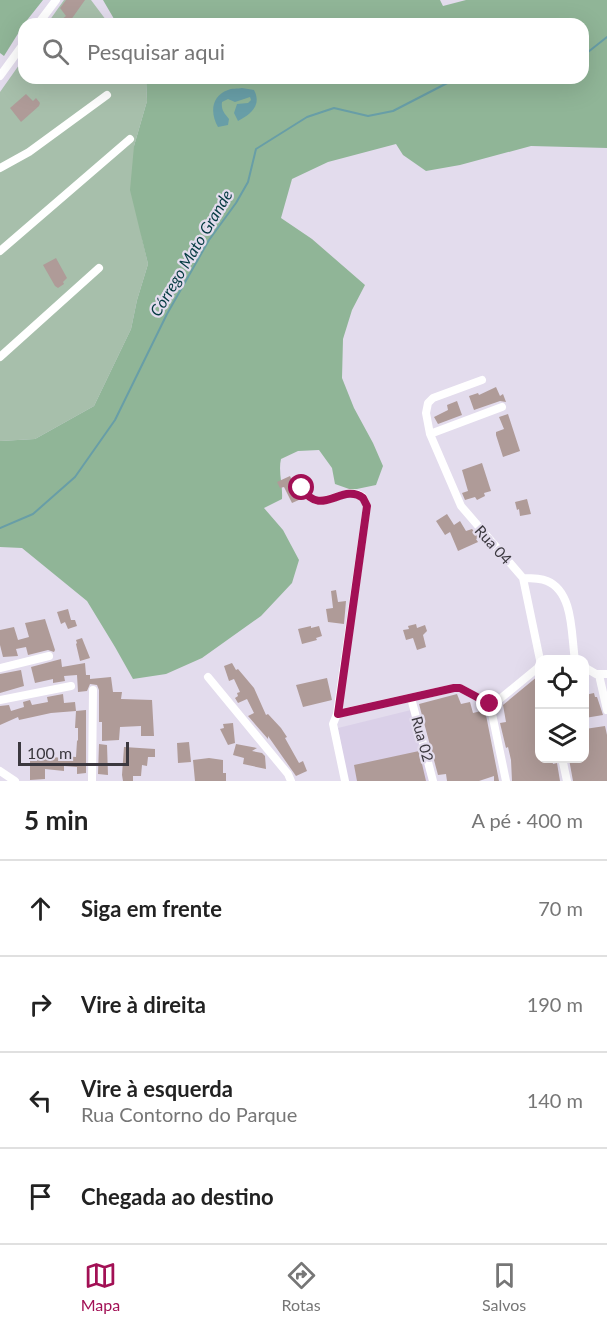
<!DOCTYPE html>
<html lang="pt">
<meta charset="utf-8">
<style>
:root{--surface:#fff;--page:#f2f2f2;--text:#222;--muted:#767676;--line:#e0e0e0;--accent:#a21055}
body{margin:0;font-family:Lato,sans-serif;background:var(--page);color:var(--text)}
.controls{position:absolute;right:18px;bottom:18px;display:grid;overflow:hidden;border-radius:12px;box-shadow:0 6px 24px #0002}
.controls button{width:54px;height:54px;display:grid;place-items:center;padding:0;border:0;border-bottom:2px solid var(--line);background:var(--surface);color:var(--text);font:30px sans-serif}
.scale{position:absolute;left:18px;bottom:15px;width:111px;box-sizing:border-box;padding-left:6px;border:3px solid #3b383f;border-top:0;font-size:16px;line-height:21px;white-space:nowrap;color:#3b383f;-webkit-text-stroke:4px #e3dced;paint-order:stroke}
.stop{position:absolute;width:18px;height:18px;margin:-14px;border:4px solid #a21055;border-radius:50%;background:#fff}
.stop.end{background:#a21055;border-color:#fff;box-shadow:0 2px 6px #0008}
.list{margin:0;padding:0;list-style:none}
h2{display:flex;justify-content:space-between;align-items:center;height:78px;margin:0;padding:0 24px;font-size:26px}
h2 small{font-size:20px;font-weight:400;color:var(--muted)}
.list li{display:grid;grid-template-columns:39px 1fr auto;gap:18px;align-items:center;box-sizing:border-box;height:96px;padding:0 24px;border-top:2px solid var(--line)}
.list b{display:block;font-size:22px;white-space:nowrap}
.list p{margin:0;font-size:20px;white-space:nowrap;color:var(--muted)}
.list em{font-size:20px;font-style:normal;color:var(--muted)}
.icon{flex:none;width:33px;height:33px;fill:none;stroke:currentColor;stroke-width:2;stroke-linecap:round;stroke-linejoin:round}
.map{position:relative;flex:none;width:607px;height:781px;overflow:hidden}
.search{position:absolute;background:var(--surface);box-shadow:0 6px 24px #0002;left:18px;right:18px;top:18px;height:66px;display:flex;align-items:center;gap:15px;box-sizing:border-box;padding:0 21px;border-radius:18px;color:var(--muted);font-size:22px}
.sheet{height:462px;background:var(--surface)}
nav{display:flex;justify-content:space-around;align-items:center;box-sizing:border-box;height:84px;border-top:2px solid var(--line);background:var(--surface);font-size:16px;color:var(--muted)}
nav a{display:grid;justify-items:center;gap:3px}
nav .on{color:var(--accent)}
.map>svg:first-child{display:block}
</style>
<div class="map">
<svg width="607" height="781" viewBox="0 0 607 781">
<rect width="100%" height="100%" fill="#e3dced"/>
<path fill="#dad0e8" d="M 411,710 L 429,781 L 348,781 L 338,728 Z"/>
<path fill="#a7bfab" d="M 64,0 L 91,0 L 109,24 L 47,24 Z
M 24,58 L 24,78 L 146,78 L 147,101 L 134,146 L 142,238 L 148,264 L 137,300 L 131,329 L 94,406 L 35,439 L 0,441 L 0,92 Z"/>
<path fill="#90b597" d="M 0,0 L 43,0 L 24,24 L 4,56 L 0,53 Z
M 103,0 L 440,0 L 443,6 L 466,0 L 607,0 L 607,148 L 531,146 L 460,165 L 426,171 L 403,155 L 396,144 L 328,162 L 292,179 L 281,218 L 312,239 L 365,285 L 352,310 L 343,339 L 342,378 L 354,408 L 373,443 L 383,466 L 376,485 L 352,490 L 335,484 L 332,468 L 319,450 L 298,451 L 281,459 C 278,472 283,485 282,499 L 264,508 L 283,530 L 299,560 L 292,583 L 261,616 L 202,658 L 166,674 L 133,679 L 115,647 L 87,601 L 22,548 L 0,547 L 0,441 L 35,439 L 94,406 L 131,329 L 137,300 L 148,264 L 130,190 L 134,146 L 147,101 L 146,78 L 583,78 L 583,24 L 117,24 Z"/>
<path fill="#689ea7" d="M 242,88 L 254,90 C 262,105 251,114 238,121 L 234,113 L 237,104 L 248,103 L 251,100 L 250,97 L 235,102 L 228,99 L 222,102 C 221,110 224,113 229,119 L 228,125 L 218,127 C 210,113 211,96 228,90 C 231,88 238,89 242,88 Z"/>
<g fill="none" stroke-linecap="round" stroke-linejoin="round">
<path stroke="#689ea7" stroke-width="2" d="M 583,56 L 607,37
M 0,528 L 33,514 L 75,477 L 115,420 L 167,314 L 209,240 L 236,203 L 248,182 L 256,149 L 307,117 L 334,108 L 368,116 L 393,111 L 457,78"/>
</g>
<path fill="#af9b98" d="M 66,0 L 85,0 L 68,24 L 56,24 L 66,16 L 60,8 Z
M 26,94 L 33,101 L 36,98 L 40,103 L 39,106 L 21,122 L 10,108 Z
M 56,258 L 67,278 L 63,282 L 64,284 L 58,288 L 55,286 L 43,265 Z
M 496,387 L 500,396 L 503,394 L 506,402 L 500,401 L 474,410 L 469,396 L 478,393 L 479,395 Z
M 457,401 L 462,415 L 438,424 L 434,417 L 448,410 L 447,405 Z
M 508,414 L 520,451 L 503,457 L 496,435 L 496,432 L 504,429 L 499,417 Z
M 482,463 L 491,491 L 484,493 L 485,496 L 477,500 L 475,497 L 465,500 L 462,493 L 468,491 L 462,470 Z
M 290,476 L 301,499 L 292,503 L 284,487 L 280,488 L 277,482 Z
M 527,499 L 531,514 L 520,516 L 519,509 L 517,510 L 515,502 Z
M 447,514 L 454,525 L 460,521 L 466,531 L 472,529 L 479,537 L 476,539 L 478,542 L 458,551 L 450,532 L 445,535 L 436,521 Z
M 336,590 L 338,602 L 346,601 L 344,624 L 328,622 L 326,609 L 333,608 L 331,591 Z
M 68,609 L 71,620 L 75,620 L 77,626 L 68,629 L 65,622 L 61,624 L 57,612 Z
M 45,619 L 55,650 L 54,652 L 48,650 L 28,655 L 26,647 L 16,649 L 18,656 L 3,657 L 0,645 L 0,630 L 14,627 L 18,640 L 29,637 L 25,623 Z
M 416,624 L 417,628 L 425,625 L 427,631 L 423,635 L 426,647 L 417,650 L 413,638 L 406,640 L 403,630 L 409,629 L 408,626 Z
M 311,626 L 311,628 L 319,626 L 322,636 L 316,638 L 317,640 L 302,644 L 298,629 Z
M 82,638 L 90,658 L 80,661 L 76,644 L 77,643 L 76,640 Z
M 61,659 L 62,667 L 85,663 L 86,675 L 90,675 L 90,679 L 111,677 L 113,692 L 122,692 L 121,699 L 152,700 L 154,736 L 141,736 L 141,726 L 120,727 L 119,740 L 102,741 L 102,722 L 99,722 L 99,690 L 97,685 L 90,684 L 87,691 L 78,692 L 77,675 L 64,676 L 65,681 L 53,683 L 53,679 L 35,683 L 31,667 Z
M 232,663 L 236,670 L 238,669 L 254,688 L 266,715 L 268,714 L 281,728 L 287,737 L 285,738 L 299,763 L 303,761 L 307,771 L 296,776 L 268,736 L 268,739 L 248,716 L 254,713 L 247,699 L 238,703 L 235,698 L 238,696 L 237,693 L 240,692 L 234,679 L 229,681 L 224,666 Z
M 21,670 L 24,686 L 0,693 L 0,674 Z
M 538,676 L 540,677 L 540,759 L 552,759 L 553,764 L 557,763 L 560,781 L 512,781 L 511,760 L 508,747 L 506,748 L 500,723 L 506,722 L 503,705 Z
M 327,678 L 332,700 L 303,707 L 296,685 Z
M 594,693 L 595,697 L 597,697 L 603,715 L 585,718 L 585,695 Z
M 63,694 L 64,703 L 75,702 L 76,711 L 51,713 L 19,720 L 18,717 L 0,725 L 0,706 L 9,705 L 11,711 L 24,707 L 23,702 L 30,700 L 32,705 L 48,702 L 47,697 Z
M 457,694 L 461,704 L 470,702 L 473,713 L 485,710 L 499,781 L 494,781 L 494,776 L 479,781 L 447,781 L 446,774 L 438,775 L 419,704 Z
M 86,710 L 86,773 L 77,774 L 77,767 L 64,766 L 64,771 L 45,769 L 45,779 L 30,780 L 30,760 L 52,759 L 52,757 L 63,758 L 63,756 L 76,757 L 77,741 L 78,740 L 78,728 L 75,728 L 76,711 Z
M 233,723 L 235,743 L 228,745 L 220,729 L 224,728 L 223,724 Z
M 605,726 L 607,735 L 607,781 L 573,781 L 569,759 L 585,759 L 585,729 Z
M 189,742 L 191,762 L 178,763 L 177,743 Z
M 99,744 L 107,745 L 108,775 L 98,774 Z
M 236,744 L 257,748 L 252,751 L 262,753 L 265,756 L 266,769 L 243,764 L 244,758 L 233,755 Z
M 124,747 L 155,749 L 155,757 L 148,757 L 147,766 L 142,765 L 141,776 L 133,776 L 133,781 L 123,781 L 122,775 Z
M 419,751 L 426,781 L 357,781 L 354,765 Z
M 209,758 L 223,760 L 223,773 L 226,773 L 226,781 L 195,781 L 193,760 Z"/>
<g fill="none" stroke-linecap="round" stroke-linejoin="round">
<path stroke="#fff" stroke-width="8" d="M 38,24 L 56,0
M 0,76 L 24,43
M 0,168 L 29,152 L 107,95
M 0,251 L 130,139
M 0,357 L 99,268
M 482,380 L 433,398 L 428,403 L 426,413 L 430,434 L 461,506 L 523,578 L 540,660
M 430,434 L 502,407
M 302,488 C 321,519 342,482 363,497 L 367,506 L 337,714 L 333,724 L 345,781
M 523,578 C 530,578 540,578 547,581 C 574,592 571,635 575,660
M 562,660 L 571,660
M 584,667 L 596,674 L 607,674
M 0,668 L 49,656
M 599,675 L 607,710
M 208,677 L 288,774 L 291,781
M 411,698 L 433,781
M 0,700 L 71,686
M 490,704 L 506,781
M 337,714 L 454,688 L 460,688 L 490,704 L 495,703 L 540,666
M 562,758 L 567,781
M 0,771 L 15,781
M 92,781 L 93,690"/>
</g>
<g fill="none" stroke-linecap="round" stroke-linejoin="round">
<path stroke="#a21055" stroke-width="8" d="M 302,488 C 321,519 342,482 363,498 L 367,506 L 338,714 L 454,688 L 460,688 L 490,704"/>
</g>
<g text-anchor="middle" stroke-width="4.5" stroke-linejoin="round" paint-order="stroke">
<g font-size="15" fill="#3b383f" stroke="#e3dced">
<text transform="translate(493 545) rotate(48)" y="5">Rua 04</text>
<text transform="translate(422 739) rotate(75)" y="5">Rua 02</text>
</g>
<g font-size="16" font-style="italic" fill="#043a41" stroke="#e3dced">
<text transform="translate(191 253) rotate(-59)" y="6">Córrego Mato Grande</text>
</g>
</g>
</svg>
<div class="controls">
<button><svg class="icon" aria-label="locate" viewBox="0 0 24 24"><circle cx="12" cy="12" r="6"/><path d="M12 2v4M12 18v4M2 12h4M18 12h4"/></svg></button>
<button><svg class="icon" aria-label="layers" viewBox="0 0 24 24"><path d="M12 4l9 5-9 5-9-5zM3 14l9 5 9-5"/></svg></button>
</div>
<div class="scale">100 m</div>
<div class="stop" style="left:302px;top:488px"></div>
<div class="stop end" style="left:490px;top:704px"></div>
<div class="search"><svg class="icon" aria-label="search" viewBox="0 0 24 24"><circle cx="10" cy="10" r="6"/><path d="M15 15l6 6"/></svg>Pesquisar aqui</div>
</div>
<section class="sheet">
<h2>5 min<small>A pé · 400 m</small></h2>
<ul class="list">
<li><svg class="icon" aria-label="ahead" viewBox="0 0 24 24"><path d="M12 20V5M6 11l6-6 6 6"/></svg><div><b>Siga em frente</b></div><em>70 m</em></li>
<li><svg class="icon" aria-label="right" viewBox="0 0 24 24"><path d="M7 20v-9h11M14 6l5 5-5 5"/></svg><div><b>Vire à direita</b></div><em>190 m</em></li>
<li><svg class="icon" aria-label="left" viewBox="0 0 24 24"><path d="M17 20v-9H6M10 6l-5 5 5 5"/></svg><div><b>Vire à esquerda</b><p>Rua Contorno do Parque</p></div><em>140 m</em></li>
<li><svg class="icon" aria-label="arrive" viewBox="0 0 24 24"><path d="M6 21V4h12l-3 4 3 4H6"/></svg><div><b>Chegada ao destino</b></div></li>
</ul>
</section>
<nav>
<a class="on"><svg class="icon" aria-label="map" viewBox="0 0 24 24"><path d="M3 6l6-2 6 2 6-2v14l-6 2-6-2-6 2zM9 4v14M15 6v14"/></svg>Mapa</a>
<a><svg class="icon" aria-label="directions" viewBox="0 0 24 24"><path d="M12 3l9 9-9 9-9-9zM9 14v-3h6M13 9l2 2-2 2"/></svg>Rotas</a>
<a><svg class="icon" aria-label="saved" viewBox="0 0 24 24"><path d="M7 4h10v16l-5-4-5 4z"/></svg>Salvos</a>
</nav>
